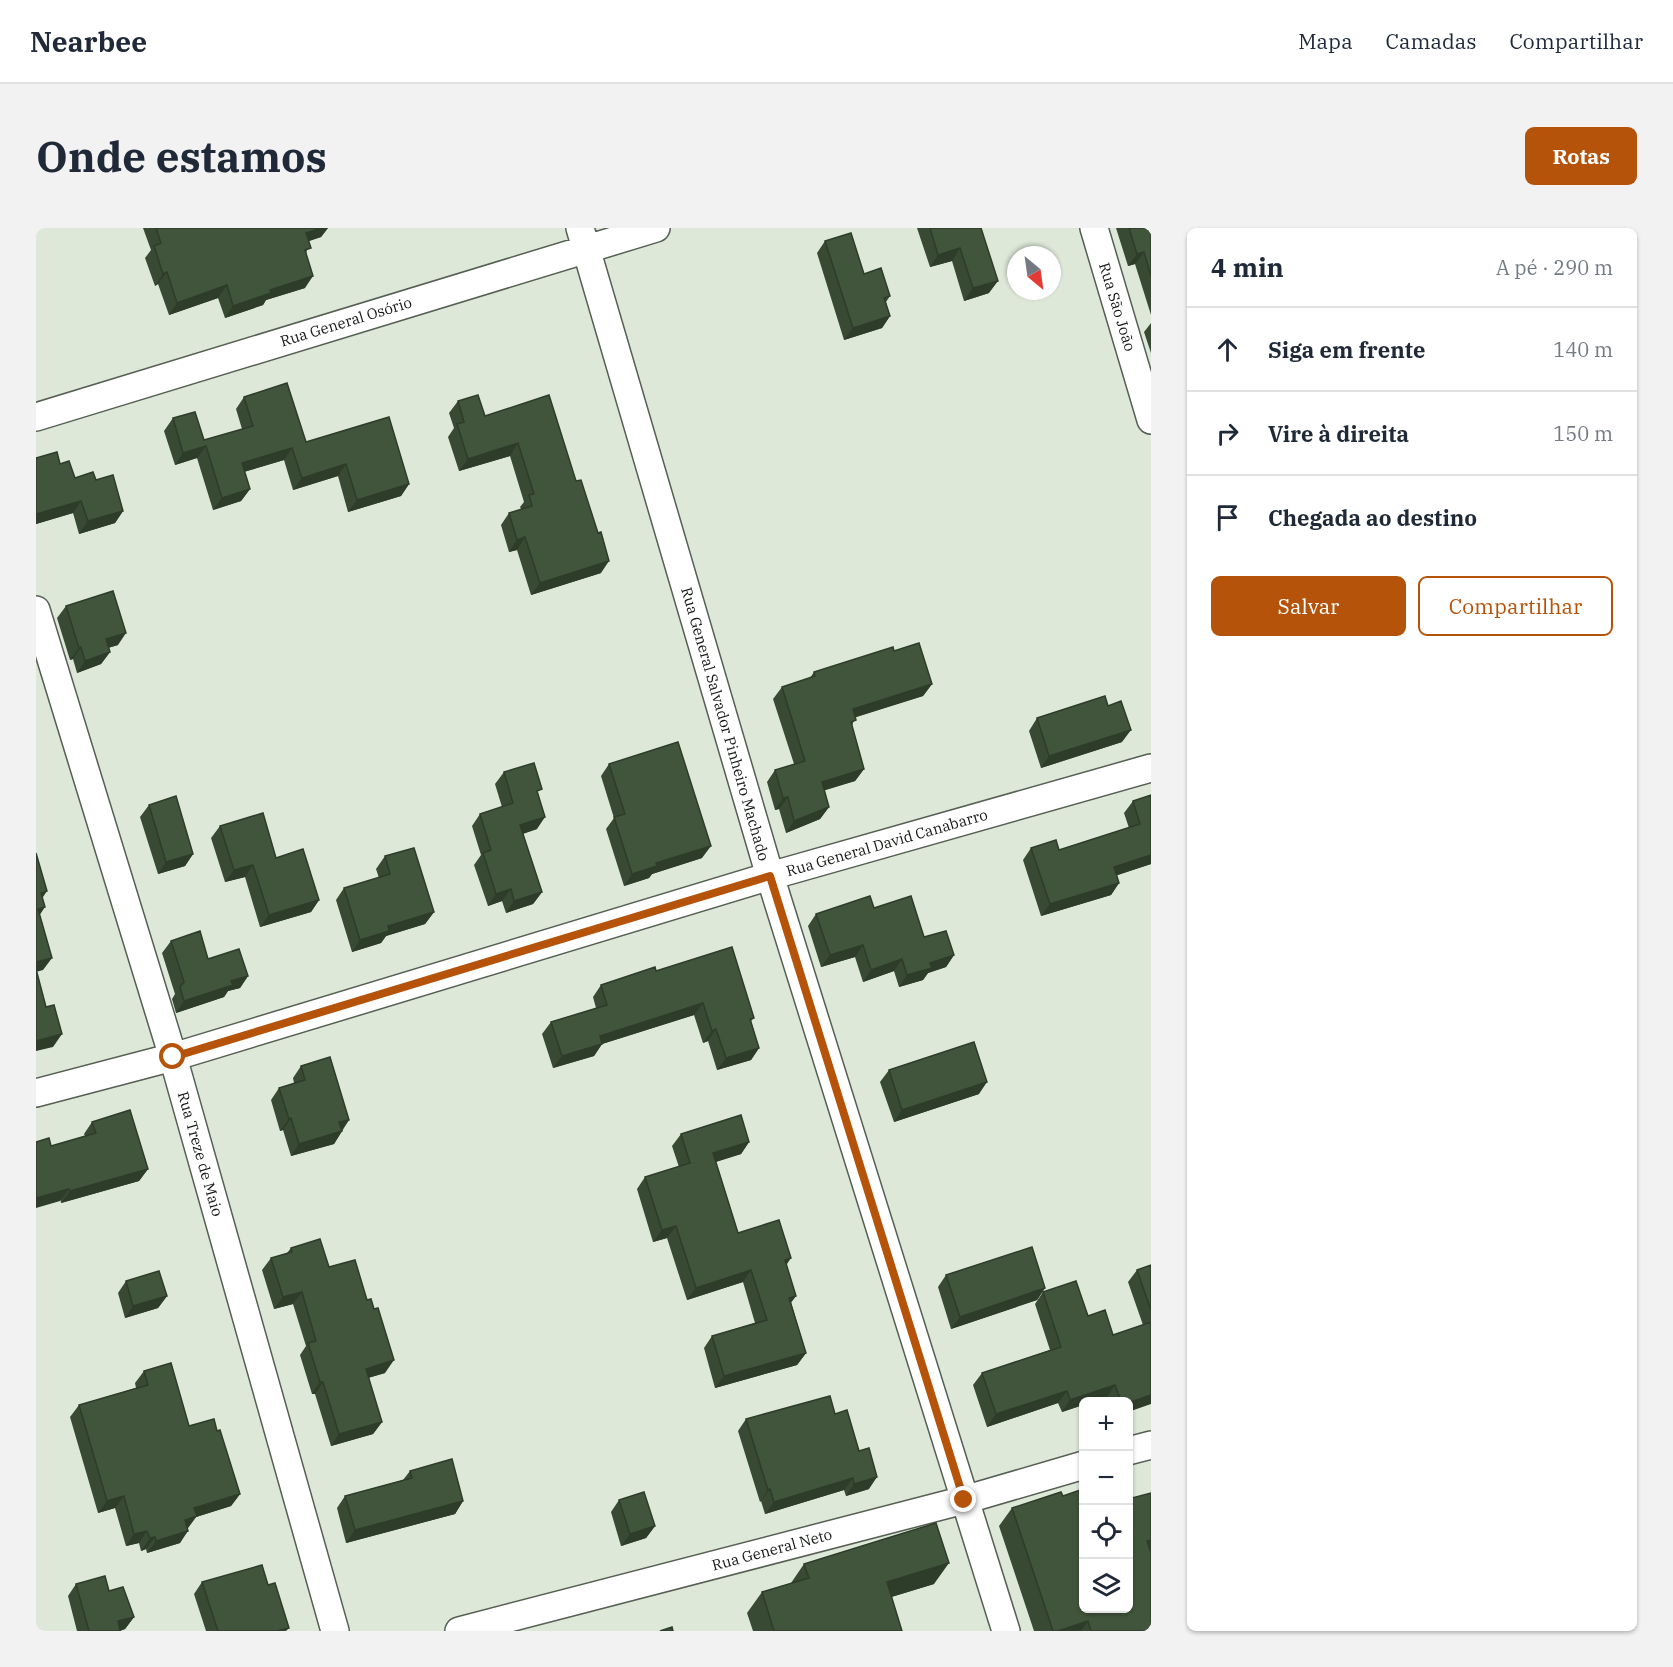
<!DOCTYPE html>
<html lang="pt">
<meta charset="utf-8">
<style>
:root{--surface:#fff;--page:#f2f2f3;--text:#1f2937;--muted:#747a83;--line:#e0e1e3;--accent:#b45309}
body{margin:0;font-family:"IBM Plex Serif",serif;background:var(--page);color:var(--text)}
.controls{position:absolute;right:18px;bottom:18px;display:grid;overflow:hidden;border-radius:9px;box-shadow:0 2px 4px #0004}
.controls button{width:54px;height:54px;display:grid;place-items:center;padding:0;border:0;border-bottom:2px solid var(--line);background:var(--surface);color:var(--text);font:30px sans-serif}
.compass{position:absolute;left:971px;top:18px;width:54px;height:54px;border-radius:50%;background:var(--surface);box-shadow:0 2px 4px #0004;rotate:151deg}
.stop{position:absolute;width:18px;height:18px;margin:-14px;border:4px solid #b45309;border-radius:50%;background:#fff}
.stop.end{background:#b45309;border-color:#fff;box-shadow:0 2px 6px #0008}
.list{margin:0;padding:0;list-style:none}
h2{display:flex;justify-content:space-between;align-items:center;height:78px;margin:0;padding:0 24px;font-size:26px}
h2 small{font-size:20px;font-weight:400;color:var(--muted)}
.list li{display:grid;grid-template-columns:39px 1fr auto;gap:18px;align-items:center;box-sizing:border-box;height:84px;padding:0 24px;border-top:2px solid var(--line)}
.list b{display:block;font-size:22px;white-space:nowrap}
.list em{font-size:20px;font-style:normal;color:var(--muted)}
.actions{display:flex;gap:12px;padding:18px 24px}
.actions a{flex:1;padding:14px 0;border:2px solid var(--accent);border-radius:9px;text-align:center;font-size:21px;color:var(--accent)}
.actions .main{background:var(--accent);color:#fff}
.icon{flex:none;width:33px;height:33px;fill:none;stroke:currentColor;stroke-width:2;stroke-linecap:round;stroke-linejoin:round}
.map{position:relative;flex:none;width:1115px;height:1403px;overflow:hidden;border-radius:9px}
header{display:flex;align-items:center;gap:36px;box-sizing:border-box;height:84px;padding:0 30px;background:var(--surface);border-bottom:2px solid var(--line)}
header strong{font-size:28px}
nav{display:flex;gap:33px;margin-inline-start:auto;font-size:21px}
.intro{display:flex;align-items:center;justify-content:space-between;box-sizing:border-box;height:144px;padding:0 36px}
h1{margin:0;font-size:42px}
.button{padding:15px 27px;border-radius:9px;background:var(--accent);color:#fff;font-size:21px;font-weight:700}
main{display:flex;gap:36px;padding:0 36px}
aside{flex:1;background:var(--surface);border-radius:9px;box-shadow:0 2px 4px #0004}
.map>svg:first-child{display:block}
</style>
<header>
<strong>Nearbee</strong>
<nav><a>Mapa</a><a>Camadas</a><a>Compartilhar</a></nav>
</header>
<div class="intro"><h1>Onde estamos</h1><a class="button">Rotas</a></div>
<main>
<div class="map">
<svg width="1115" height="1403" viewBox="0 0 1115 1403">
<rect width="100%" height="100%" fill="#dde8d9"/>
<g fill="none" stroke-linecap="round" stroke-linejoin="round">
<defs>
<path id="minor" d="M 544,0 L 734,648 L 970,1403
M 1058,0 L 1115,192
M 0,189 L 620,0
M 0,382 L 137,829 L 299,1403
M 0,865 L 137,829 L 734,648 L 1115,540
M 1092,1223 L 1115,1217
M 423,1403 L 928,1272 L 1048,1237"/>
</defs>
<use href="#minor" stroke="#555f53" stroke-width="30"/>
<use href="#minor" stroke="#fff" stroke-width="27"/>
</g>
<path fill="#384934" d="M 107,0 L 292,0 L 285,9 L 273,13 L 270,26 L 269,60 L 230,72 L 227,77 L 189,90 L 182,70 L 133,87 L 122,56 L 119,58 L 109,30 L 115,22 Z
M 881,0 L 945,0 L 953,65 L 928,73 L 916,33 L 894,39 Z
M 1080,0 L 1115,0 L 1115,87 L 1099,36 L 1092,38 Z
M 789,13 L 854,68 L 850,74 L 854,88 L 846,100 L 808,112 L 781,25 Z
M 1115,95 L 1115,125 L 1108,104 Z
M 513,167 L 565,345 L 495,367 L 481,322 L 473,324 L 465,297 L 473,285 L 485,281 L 484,279 L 488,274 L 474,228 L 423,243 L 412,209 L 418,200 L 413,185 L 422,173 L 449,188 Z
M 208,169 L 270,214 L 373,256 L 365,268 L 312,284 L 302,248 L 257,262 L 248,232 L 208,244 L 214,261 L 205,273 L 177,282 L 161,230 L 139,237 L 128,203 L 137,190 L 168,212 L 206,201 L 200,181 Z
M 0,230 L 24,236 L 39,250 L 60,252 L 87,283 L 79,295 L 43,306 L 37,285 L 0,296 Z
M 30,378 L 82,417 L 72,420 L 74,424 L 65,436 L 41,445 L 37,431 L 34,432 L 21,390 Z
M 858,423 L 896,456 L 887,468 L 819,489 L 816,498 L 828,541 L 819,553 L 788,562 L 793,579 L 784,591 L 750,605 L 743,581 L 739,582 L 731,554 L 739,542 L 758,536 L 737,471 L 746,459 L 774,450 L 778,444 Z
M 1072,478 L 1086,514 L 1005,540 L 993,503 L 1001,490 Z
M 573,536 L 666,630 L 616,646 L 613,650 L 588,658 L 570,601 L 578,590 L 565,548 Z
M 468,544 L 502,566 L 501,601 L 487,606 L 506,664 L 497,676 L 470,685 L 466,673 L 452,678 L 438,637 L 445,627 L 436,598 L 444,586 L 466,579 L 459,556 Z
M 1115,567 L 1115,636 L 1081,647 L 1083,655 L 1075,667 L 1005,688 L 987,632 L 995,620 L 1023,622 L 1093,600 L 1088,585 L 1097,573 Z
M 113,577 L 157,626 L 149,638 L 122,646 L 104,589 Z
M 184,598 L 240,630 L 283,672 L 275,684 L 224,699 L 209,649 L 189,654 L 175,610 Z
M 349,628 L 398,684 L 389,696 L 350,708 L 345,715 L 316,724 L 300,672 L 308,660 L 343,650 L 340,641 Z
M 838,680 L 888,709 L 918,727 L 910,739 L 892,745 L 887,752 L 863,759 L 858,743 L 827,754 L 819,729 L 785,739 L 772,698 L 780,686 Z
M 135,713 L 172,731 L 212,748 L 204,760 L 192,763 L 188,769 L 140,785 L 136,771 L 139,766 L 126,725 Z
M 620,743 L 718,790 L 715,793 L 723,820 L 715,832 L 681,842 L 672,813 L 667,815 L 658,787 L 566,816 L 558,828 L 517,840 L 506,806 L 515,794 L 560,780 L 557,769 L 565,757 Z
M 265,838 L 313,892 L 298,916 L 255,928 L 247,902 L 244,903 L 235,872 L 243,860 L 258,855 L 257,850 Z
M 853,842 L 943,866 L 858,894 L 844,854 Z
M 56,894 L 112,941 L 103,953 L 25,975 L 15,918 L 49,908 L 48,906 Z
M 645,906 L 713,914 L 705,926 L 680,934 L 702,1005 L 750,1037 L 760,1068 L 755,1074 L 770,1125 L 761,1137 L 679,1160 L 668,1120 L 676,1108 L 719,1095 L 707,1054 L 651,1072 L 631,1010 L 617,1014 L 601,961 L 609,949 L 643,939 L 636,918 Z
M 255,1020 L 293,1039 L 349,1145 L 332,1150 L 346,1194 L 337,1206 L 295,1218 L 279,1166 L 276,1166 L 264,1127 L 270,1118 L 257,1076 L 238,1081 L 226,1042 L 235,1030 L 251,1025 Z
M 1115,1037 L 1115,1176 L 1092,1173 L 1072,1173 L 1071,1169 L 1047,1173 L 1047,1177 L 1026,1184 L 1022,1175 L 951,1199 L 937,1157 L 946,1145 L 1014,1122 L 999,1076 L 1007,1064 L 1052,1088 L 1077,1107 L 1107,1097 L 1092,1054 L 1101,1042 Z
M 910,1047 L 1009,1060 L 1001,1072 L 915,1101 L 902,1059 Z
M 90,1053 L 131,1068 L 122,1080 L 89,1090 L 82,1065 Z
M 108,1143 L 153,1198 L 204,1266 L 195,1278 L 160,1289 L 151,1301 L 144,1315 L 111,1325 L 110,1321 L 105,1323 L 103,1315 L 90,1318 L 79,1280 L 62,1285 L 34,1189 L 43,1177 L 100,1160 L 99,1155 Z
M 799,1186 L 833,1261 L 810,1268 L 808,1262 L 729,1286 L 725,1273 L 724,1274 L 702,1203 L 710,1191 Z
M 374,1243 L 427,1273 L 419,1286 L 310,1315 L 301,1280 L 309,1268 L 367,1252 Z
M 583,1272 L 619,1298 L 610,1310 L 585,1318 L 575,1284 Z
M 976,1280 L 1047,1380 L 1115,1403 L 998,1403 L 963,1298 Z
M 768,1336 L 898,1356 L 855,1369 L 866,1403 L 717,1403 L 711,1385 L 726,1364 L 755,1355 Z
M 166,1354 L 232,1357 L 253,1400 L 250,1403 L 170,1403 L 158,1366 Z
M 40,1356 L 73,1363 L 98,1389 L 89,1401 L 84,1403 L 41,1403 L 32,1368 Z"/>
<path fill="#2e3c2a" d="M 285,0 L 292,0 L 285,9 L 261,17 L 270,5 Z
M 924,20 L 916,33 L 894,39 L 902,27 Z
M 1108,24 L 1099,36 L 1092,38 L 1101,26 Z
M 131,44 L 122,56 L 119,58 L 127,46 Z
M 277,48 L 269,60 L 230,72 L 227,77 L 189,90 L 197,78 L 234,62 Z
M 962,53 L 953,65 L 928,73 L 937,60 Z
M 191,57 L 182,70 L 133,87 L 141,75 Z
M 854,88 L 846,100 L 808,112 L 817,100 Z
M 482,215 L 474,228 L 423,243 L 432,231 Z
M 170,218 L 161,230 L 139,237 L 147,225 Z
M 256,220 L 248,232 L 197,247 L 206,235 Z
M 310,236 L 302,248 L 257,262 L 266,250 Z
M 373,256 L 365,268 L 312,284 L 321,272 Z
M 214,261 L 205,273 L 177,282 L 186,270 Z
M 45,273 L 37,285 L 0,296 L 0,286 Z
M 87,283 L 79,295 L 43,306 L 52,293 Z
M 489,309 L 481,322 L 473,324 L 481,312 Z
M 573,333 L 565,345 L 495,367 L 504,355 Z
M 90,405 L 82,417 L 61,423 L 70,411 Z
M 45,419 L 37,431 L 34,432 L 43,420 Z
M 74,424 L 65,436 L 41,445 L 49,433 Z
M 896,456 L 887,468 L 808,493 L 817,481 Z
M 1095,502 L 1086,514 L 1005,540 L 1013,528 Z
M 828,541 L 819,553 L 777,566 L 786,554 Z
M 752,569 L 743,581 L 739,582 L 747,570 Z
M 793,579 L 784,591 L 750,605 L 758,593 Z
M 509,589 L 501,601 L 476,609 L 484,597 Z
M 675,618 L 666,630 L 616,646 L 613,650 L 588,658 L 596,646 L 620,635 Z
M 157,626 L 149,638 L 122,646 L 130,634 Z
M 1115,627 L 1115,636 L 1070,651 L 1078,639 Z
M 217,637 L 209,649 L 189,654 L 198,642 Z
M 1083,655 L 1075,667 L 1005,688 L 1014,676 Z
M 475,661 L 466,673 L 452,678 L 460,666 Z
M 11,663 L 3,675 L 5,665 Z
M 506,664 L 497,676 L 470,685 L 478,673 Z
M 283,672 L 275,684 L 224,699 L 233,687 Z
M 9,679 L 1,691 L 2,681 Z
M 398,684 L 389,696 L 350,708 L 345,715 L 316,724 L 324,712 L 352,698 Z
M 827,717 L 819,729 L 785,739 L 794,727 Z
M 918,727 L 910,739 L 892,745 L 887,752 L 863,759 L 871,747 L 894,735 Z
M 16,730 L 7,742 L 0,744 L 0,734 Z
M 866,731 L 858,743 L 827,754 L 835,742 Z
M 212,748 L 204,760 L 192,763 L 188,769 L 140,785 L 148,773 L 195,753 Z
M 667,775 L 658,787 L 566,816 L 558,828 L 517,840 L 526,828 L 564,808 Z
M 680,801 L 672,813 L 667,815 L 676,803 Z
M 26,806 L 17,819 L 0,823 L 0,813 Z
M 723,820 L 715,832 L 681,842 L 690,830 Z
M 951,854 L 943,866 L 858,894 L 866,882 Z
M 255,890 L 247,902 L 244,903 L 253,891 Z
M 313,892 L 304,904 L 303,894 Z
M 306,903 L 298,916 L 255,928 L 263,916 Z
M 713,914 L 705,926 L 669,937 L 677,925 Z
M 112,941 L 103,953 L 25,975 L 34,963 Z
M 33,961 L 24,973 L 0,980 L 0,970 Z
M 640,998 L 631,1010 L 617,1014 L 626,1002 Z
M 755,1030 L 747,1042 L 749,1032 Z
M 715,1042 L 707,1054 L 651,1072 L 660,1060 Z
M 1009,1060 L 1001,1072 L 915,1101 L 924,1089 Z
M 266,1064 L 257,1076 L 238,1081 L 247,1069 Z
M 131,1068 L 122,1080 L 89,1090 L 97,1078 Z
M 760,1068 L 751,1080 L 753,1070 Z
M 770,1125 L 761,1137 L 679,1160 L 688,1148 Z
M 358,1132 L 349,1145 L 321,1153 L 330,1141 Z
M 284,1154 L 287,1154 L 279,1166 L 276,1166 Z
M 1079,1157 L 1071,1169 L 1058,1173 L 1047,1173 L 1047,1177 L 1026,1184 L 1034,1172 Z
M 1031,1163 L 1022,1175 L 951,1199 L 960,1186 Z
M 1115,1167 L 1115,1176 L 1092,1184 L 1092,1175 Z
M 346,1194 L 337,1206 L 295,1218 L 303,1206 Z
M 841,1249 L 833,1261 L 810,1268 L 818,1256 Z
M 817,1250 L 808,1262 L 729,1286 L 738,1274 Z
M 734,1261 L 725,1273 L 724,1274 L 732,1262 Z
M 204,1266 L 195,1278 L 160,1289 L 152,1300 L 140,1304 L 158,1280 Z
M 88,1268 L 79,1280 L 62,1285 L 71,1273 Z
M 427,1273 L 419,1286 L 310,1315 L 319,1302 Z
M 619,1298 L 610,1310 L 585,1318 L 594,1306 Z
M 111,1303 L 103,1315 L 90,1318 L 98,1306 Z
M 152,1303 L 144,1315 L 111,1325 L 120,1313 Z
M 119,1309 L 110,1321 L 105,1323 L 114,1310 Z
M 1115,1312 L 1115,1326 L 1111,1313 Z
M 913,1335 L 898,1356 L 836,1375 L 851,1354 Z
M 98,1389 L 89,1401 L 83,1403 L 82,1393 Z
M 1052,1393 L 1045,1403 L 1022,1403 Z"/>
<path fill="#41553c" stroke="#2e3c2a" stroke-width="1.5" d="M 120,0 L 285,0 L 270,5 L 275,20 L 269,22 L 277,48 L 234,62 L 235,65 L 197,78 L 191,57 L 141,75 L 131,44 L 127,46 L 118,18 L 125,15 Z
M 894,0 L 945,0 L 962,53 L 937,60 L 924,20 L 902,27 Z
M 1093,0 L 1115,0 L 1115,48 L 1108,24 L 1101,26 Z
M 815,5 L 828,46 L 845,40 L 854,68 L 848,70 L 854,88 L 817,100 L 789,13 Z
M 251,155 L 270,214 L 353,189 L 373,256 L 321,272 L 310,236 L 266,250 L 256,220 L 206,235 L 214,261 L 186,270 L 170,218 L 147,225 L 137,190 L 159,184 L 168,212 L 217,198 L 208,169 Z
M 442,167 L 449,188 L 513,167 L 540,253 L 545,252 L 562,305 L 565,304 L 573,333 L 504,355 L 489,309 L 481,312 L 473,285 L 496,278 L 493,267 L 498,266 L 482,215 L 432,231 L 421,196 L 428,194 L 422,173 Z
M 21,224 L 24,236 L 33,233 L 39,250 L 57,244 L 60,252 L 77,247 L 87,283 L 52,293 L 45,273 L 0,286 L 0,230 Z
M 77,363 L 90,405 L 70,411 L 74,424 L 49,433 L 45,419 L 43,420 L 30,378 Z
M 883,415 L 896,456 L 817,481 L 820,492 L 815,494 L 828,541 L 786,554 L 793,579 L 758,593 L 752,569 L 747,570 L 739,542 L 769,533 L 746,459 L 779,448 L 778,444 L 857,419 L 858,423 Z
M 1069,468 L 1072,478 L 1085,473 L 1095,502 L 1013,528 L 1001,490 Z
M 642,514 L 675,618 L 620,635 L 621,638 L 596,646 L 578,589 L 589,586 L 573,536 Z
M 498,535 L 506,561 L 501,563 L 509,589 L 484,597 L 506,664 L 478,673 L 475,661 L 460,666 L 447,625 L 455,622 L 444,586 L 477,575 L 468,544 Z
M 1115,567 L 1115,627 L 1078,639 L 1083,655 L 1014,676 L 995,620 L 1020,612 L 1023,622 L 1104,596 L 1097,573 Z
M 140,568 L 157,626 L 130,634 L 113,577 Z
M 227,585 L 240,630 L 267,621 L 283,672 L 233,687 L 217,637 L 198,642 L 184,598 Z
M 378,620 L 398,684 L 352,698 L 353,703 L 324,712 L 308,660 L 354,646 L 349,628 Z
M 0,625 L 11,663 L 5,665 L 9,679 L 2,681 L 16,730 L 0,734 Z
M 834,668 L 838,680 L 875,668 L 888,709 L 910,703 L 918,727 L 894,735 L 896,740 L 871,747 L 866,731 L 835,742 L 827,717 L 794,727 L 780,686 Z
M 164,703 L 172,731 L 203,721 L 212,748 L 195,753 L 197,757 L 148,773 L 144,759 L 148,754 L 135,713 Z
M 696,719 L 718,790 L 714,791 L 723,820 L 690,830 L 680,801 L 676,803 L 667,775 L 564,808 L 566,816 L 526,828 L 515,794 L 571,777 L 565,757 L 619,739 L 620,743 Z
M 0,741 L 10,779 L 18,777 L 26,806 L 0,813 Z
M 938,814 L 951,854 L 866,882 L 853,842 Z
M 294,829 L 313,892 L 303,894 L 306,903 L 263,916 L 255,890 L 253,891 L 243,860 L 269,852 L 265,838 Z
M 94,882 L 112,941 L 34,963 L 33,961 L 0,970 L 0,914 L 13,910 L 15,918 L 60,905 L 56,894 Z
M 705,887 L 713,914 L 677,925 L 702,1005 L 743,992 L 755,1030 L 749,1032 L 760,1068 L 753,1070 L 770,1125 L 688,1148 L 676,1108 L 731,1092 L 715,1042 L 660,1060 L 640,998 L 626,1002 L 609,949 L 654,935 L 645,906 Z
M 284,1011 L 293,1039 L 319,1032 L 331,1072 L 335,1071 L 338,1081 L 342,1080 L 358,1132 L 330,1141 L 346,1194 L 303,1206 L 287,1154 L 284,1154 L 272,1115 L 280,1113 L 266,1064 L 247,1069 L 235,1030 L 256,1024 L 255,1020 Z
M 996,1019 L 1009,1060 L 924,1089 L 910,1047 Z
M 1115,1037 L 1115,1082 L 1101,1042 Z
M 123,1043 L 131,1068 L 97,1078 L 90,1053 Z
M 1040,1053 L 1052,1088 L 1069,1082 L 1077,1107 L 1115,1094 L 1115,1167 L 1092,1175 L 1092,1173 L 1085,1173 L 1079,1157 L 1034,1172 L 1031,1163 L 960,1186 L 946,1145 L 1025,1119 L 1007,1064 Z
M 135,1135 L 153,1198 L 178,1191 L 181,1203 L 184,1202 L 204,1266 L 158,1280 L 161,1288 L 149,1292 L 152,1303 L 120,1313 L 119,1309 L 114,1310 L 111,1303 L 98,1306 L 88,1268 L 71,1273 L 43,1177 L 112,1157 L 108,1143 Z
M 794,1168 L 799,1186 L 811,1182 L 823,1223 L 833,1220 L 841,1249 L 818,1256 L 817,1250 L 738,1274 L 734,1261 L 732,1262 L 710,1191 Z
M 416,1231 L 427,1273 L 319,1302 L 309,1268 L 376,1250 L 374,1243 Z
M 1047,1261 L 1047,1380 L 1092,1380 L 1092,1271 L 1115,1265 L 1115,1312 L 1111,1313 L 1115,1325 L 1115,1403 L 1055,1403 L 1052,1393 L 1022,1403 L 1017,1403 L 976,1280 L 1025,1264 L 1027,1268 Z
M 608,1264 L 619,1298 L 594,1306 L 583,1272 Z
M 900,1295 L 913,1335 L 851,1354 L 866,1403 L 738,1403 L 726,1364 L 773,1350 L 768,1336 Z
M 226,1337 L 232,1357 L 239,1355 L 253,1400 L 241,1403 L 182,1403 L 166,1354 Z
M 69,1348 L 73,1363 L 87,1359 L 98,1389 L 82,1393 L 84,1403 L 53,1403 L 40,1356 Z
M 636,1399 L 637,1403 L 624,1403 Z"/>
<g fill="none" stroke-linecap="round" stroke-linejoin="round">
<path stroke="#b45309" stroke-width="8" d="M 137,829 L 734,648 L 928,1272"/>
</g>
<g text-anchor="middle" stroke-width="6" stroke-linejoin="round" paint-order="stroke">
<g font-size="15" fill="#151914" stroke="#fff">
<text transform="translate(1081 79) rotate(73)" y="5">Rua São João</text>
<text transform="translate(310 94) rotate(-17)" y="5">Rua General Osório</text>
<text transform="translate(689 496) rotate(74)" y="5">Rua General Salvador Pinheiro Machado</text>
<text transform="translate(851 615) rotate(-16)" y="5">Rua General David Canabarro</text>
<text transform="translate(164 926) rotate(74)" y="5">Rua Treze de Maio</text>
<text transform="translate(736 1322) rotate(-15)" y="5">Rua General Neto</text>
</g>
</g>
</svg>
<div class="controls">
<button>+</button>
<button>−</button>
<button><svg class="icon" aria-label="locate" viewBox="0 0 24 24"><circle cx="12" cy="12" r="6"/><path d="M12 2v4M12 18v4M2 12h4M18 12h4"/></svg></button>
<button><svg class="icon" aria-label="layers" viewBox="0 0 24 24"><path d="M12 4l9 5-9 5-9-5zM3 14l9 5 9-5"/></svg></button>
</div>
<svg class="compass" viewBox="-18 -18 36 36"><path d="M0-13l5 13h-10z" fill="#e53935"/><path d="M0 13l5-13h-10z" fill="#747a83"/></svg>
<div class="stop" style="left:137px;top:829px"></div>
<div class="stop end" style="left:928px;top:1272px"></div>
</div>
<aside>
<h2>4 min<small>A pé · 290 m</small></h2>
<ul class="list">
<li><svg class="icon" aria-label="ahead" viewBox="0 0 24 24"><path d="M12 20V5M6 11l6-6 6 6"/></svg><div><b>Siga em frente</b></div><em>140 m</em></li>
<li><svg class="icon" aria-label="right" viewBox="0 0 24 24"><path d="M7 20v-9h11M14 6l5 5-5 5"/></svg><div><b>Vire à direita</b></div><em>150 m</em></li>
<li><svg class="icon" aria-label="arrive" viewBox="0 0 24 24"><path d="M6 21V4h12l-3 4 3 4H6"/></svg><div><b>Chegada ao destino</b></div></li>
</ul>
<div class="actions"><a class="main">Salvar</a><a>Compartilhar</a></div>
</aside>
</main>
